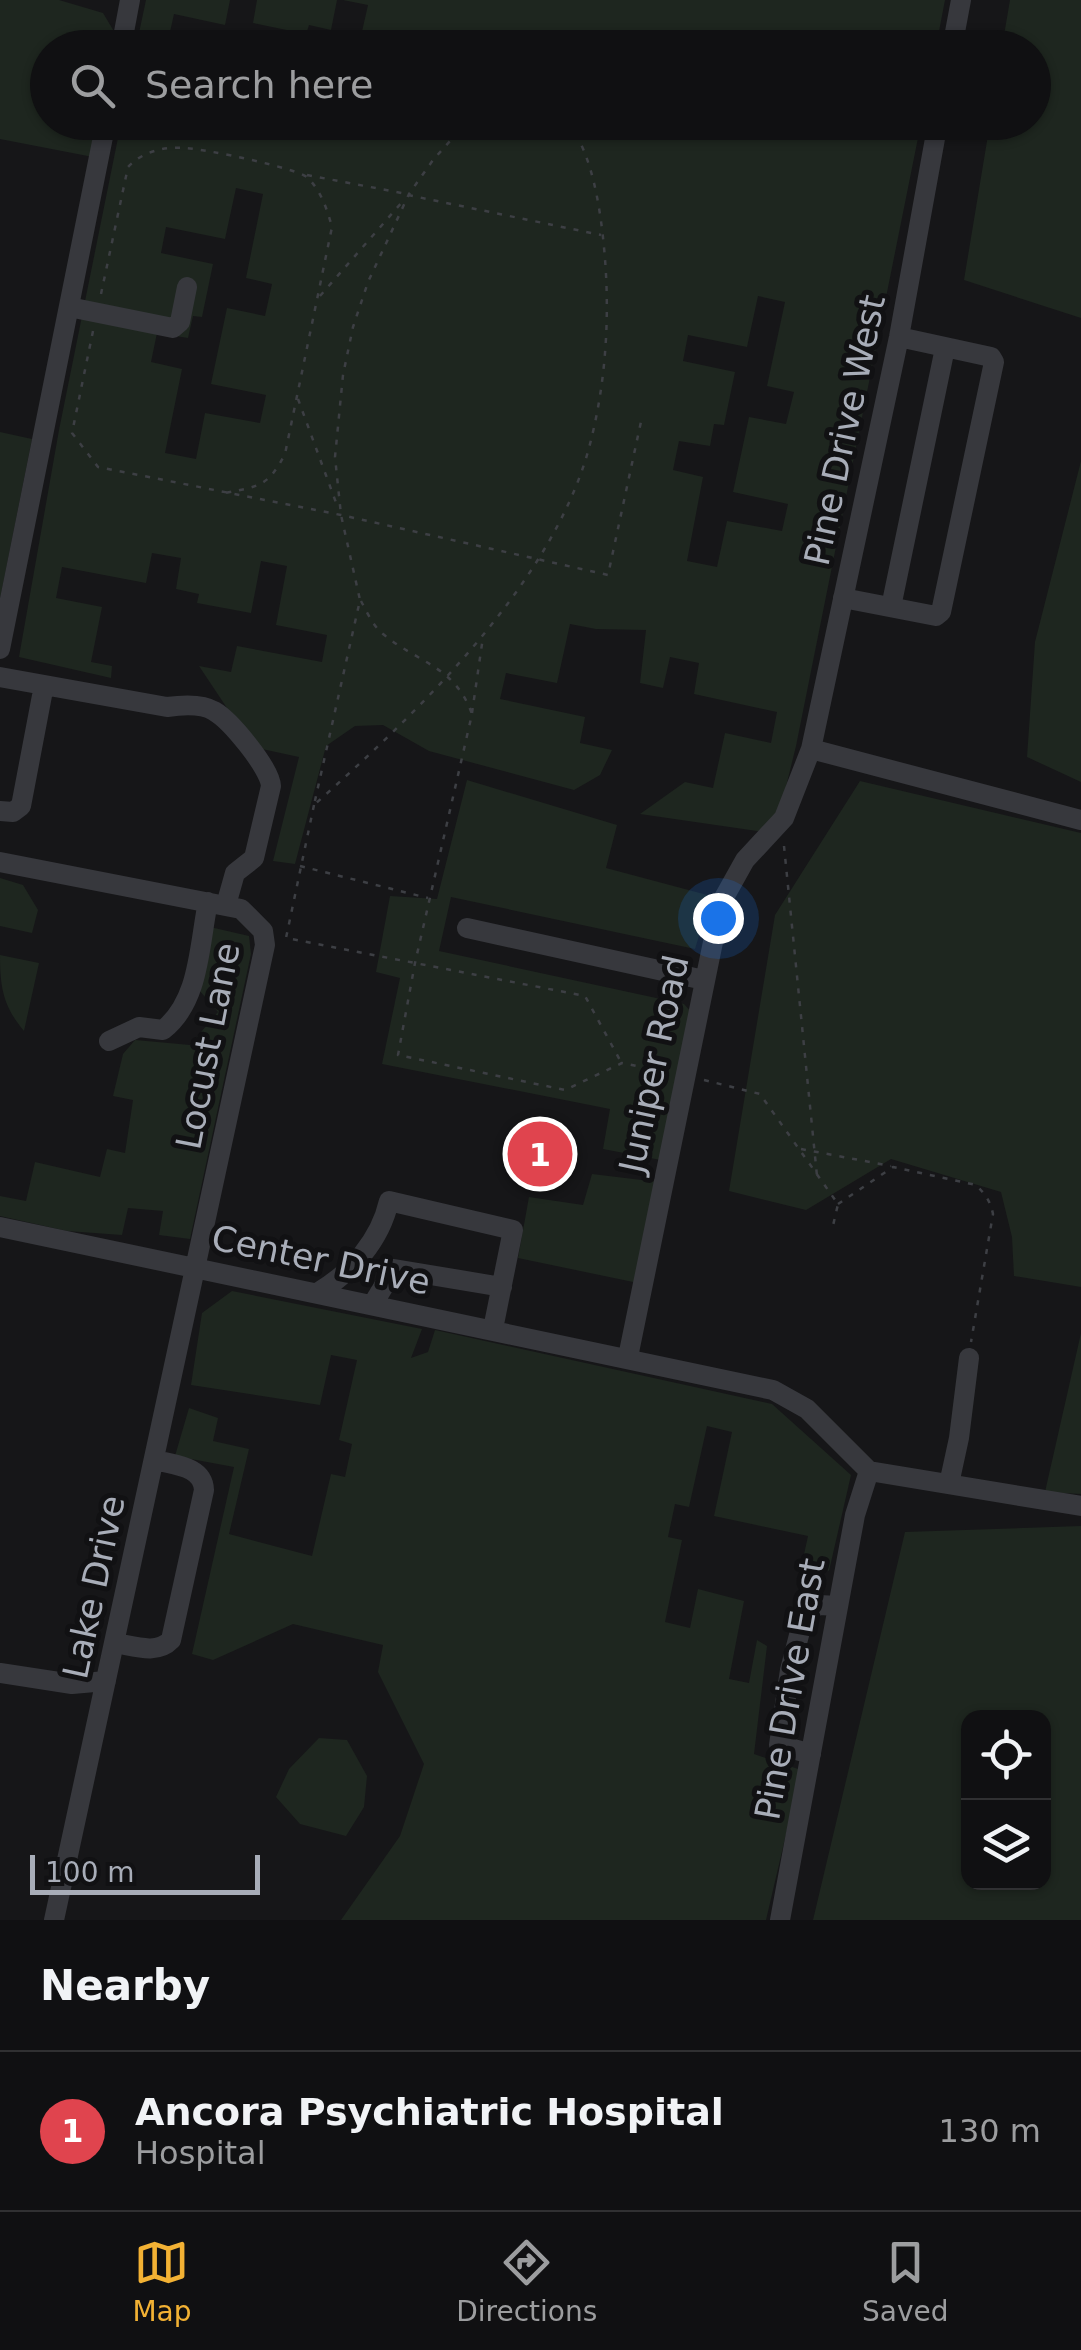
<!DOCTYPE html>
<style>
:root{--surface:#101012;--page:#19191b;--text:#f1f3f6;--muted:#9c9d9f;--line:#303032;--accent:#f2b134}
body{margin:0;font-family:"DejaVu Sans",sans-serif;background:var(--page);color:var(--text)}
.controls{position:absolute;right:30px;bottom:30px;display:grid;overflow:hidden;border-radius:20px;box-shadow:0 2px 8px #0004}
.controls button{width:90px;height:90px;display:grid;place-items:center;padding:0;border:0;border-bottom:2px solid var(--line);background:var(--surface);color:var(--text);font:50px sans-serif}
.scale{position:absolute;left:30px;bottom:25px;width:230px;box-sizing:border-box;padding-left:10px;border:5px solid #a8adb8;border-top:0;font-size:28px;line-height:35px;white-space:nowrap;color:#a8adb8;-webkit-text-stroke:8px #111113;paint-order:stroke}
.you{position:absolute;left:718px;top:918px;width:35px;height:35px;margin:-25px;border:8px solid #fff;border-radius:50%;background:#1a73e8;box-shadow:0 0 0 15px #1a73e833}
.badge{display:grid;place-items:center;width:65px;height:65px;border-radius:50%;background:var(--accent);color:#fff;font-size:32px;font-weight:700}
.pin{position:absolute;translate:-50% -50%;border:5px solid #fff;box-shadow:0 2px 10px #0006}
.list{margin:0;padding:0;list-style:none}
h2{display:flex;justify-content:space-between;align-items:center;height:130px;margin:0;padding:0 40px;font-size:42px}
h2 small{font-size:32px;font-weight:400;color:var(--muted)}
.list li{display:grid;grid-template-columns:65px 1fr auto;gap:30px;align-items:center;box-sizing:border-box;height:160px;padding:0 40px;border-top:2px solid var(--line)}
.list b{display:block;font-size:38px;white-space:nowrap}
.list p{margin:0;font-size:32px;white-space:nowrap;color:var(--muted)}
.list em{font-size:32px;font-style:normal;color:var(--muted)}
.icon{flex:none;width:55px;height:55px;fill:none;stroke:currentColor;stroke-width:2;stroke-linecap:round;stroke-linejoin:round}
.map{position:relative;flex:none;width:1081px;height:1920px;overflow:hidden}
.search{position:absolute;background:var(--surface);box-shadow:0 2px 8px #0004;left:30px;right:30px;top:30px;height:110px;display:flex;align-items:center;gap:25px;box-sizing:border-box;padding:0 35px;border-radius:55px;color:var(--muted);font-size:38px}
.sheet{height:290px;background:var(--surface)}
nav{display:flex;justify-content:space-around;align-items:center;box-sizing:border-box;height:140px;border-top:2px solid var(--line);background:var(--surface);font-size:28px;color:var(--muted)}
nav a{display:grid;justify-items:center;gap:5px}
nav .on{color:var(--accent)}
.map>svg:first-child{display:block}
</style>
<div class="map">
<svg width="1081" height="1920" viewBox="0 0 1081 1920">
<rect width="100%" height="100%" fill="#161618"/>
<path fill="#1e261f" fill-rule="evenodd" d="M 0,0 L 59,0 L 103,13 L 118,38 L 116,47 L 48,48 L 48,122 L 100,123 L 93,157 L 0,139 Z
M 146,0 L 230,0 L 225,25 L 174,14 L 168,41 L 200,47 L 136,47 Z
M 257,0 L 337,0 L 331,30 L 309,25 L 306,34 L 253,23 Z
M 343,0 L 945,0 L 936,47 L 417,48 L 361,36 L 368,5 Z
M 1010,0 L 1081,0 L 1081,318 L 964,280 L 990,123 L 1034,122 L 1034,48 L 1002,47 Z
M 353,122 L 381,130 L 383,122 L 921,123 L 796,746 L 780,811 L 764,832 L 640,814 L 685,782 L 713,788 L 725,733 L 771,743 L 777,712 L 694,694 L 699,663 L 670,657 L 663,688 L 640,683 L 646,630 L 596,629 L 570,624 L 557,683 L 506,673 L 500,699 L 585,717 L 580,743 L 612,750 L 600,775 L 574,790 L 429,751 L 383,725 L 355,726 L 326,746 L 295,864 L 273,861 L 299,757 L 253,747 L 199,666 L 231,672 L 237,646 L 322,662 L 327,635 L 276,625 L 287,566 L 261,561 L 251,613 L 197,603 L 199,594 L 176,589 L 181,558 L 152,553 L 146,583 L 62,567 L 56,598 L 102,607 L 91,662 L 112,666 L 111,678 L 19,657 L 59,430 L 121,123 ZM 236,188 L 263,194 L 246,278 L 272,284 L 265,316 L 227,308 L 211,384 L 266,395 L 260,423 L 205,413 L 196,459 L 165,453 L 182,369 L 151,362 L 157,333 L 188,338 L 193,316 L 202,317 L 213,264 L 161,253 L 166,227 L 225,239 ZM 758,296 L 785,302 L 767,386 L 794,392 L 786,424 L 749,417 L 733,492 L 788,504 L 782,531 L 727,521 L 717,567 L 687,561 L 703,477 L 673,470 L 679,441 L 710,446 L 714,424 L 724,425 L 735,372 L 683,361 L 688,335 L 747,347 Z
M 0,432 L 32,439 L 0,599 Z
M 1081,461 L 1081,782 L 1027,757 L 1035,642 Z
M 467,780 L 617,825 L 606,868 L 711,896 L 695,949 L 451,897 L 439,951 L 684,1004 L 692,1013 L 666,1161 L 603,1149 L 610,1109 L 382,1064 L 400,978 L 376,972 L 390,896 L 437,899 Z
M 860,781 L 1081,833 L 1081,1287 L 1014,1276 L 1012,1237 L 1001,1192 L 891,1159 L 806,1210 L 729,1191 L 775,915 Z
M 0,878 L 23,885 L 38,910 L 32,933 L 0,926 Z
M 210,927 L 249,936 L 251,954 L 190,1239 L 159,1235 L 163,1211 L 128,1208 L 122,1235 L 67,1231 L 0,1216 L 0,1196 L 26,1201 L 35,1162 L 100,1177 L 107,1149 L 125,1153 L 133,1100 L 113,1096 L 123,1054 L 135,1040 L 190,1045 L 218,1012 L 199,990 Z
M 0,955 L 39,963 L 24,1031 C 3,1006 0,987 0,955 Z
M 592,1174 L 658,1182 L 638,1283 L 518,1258 L 529,1197 L 583,1205 Z
M 232,1291 L 422,1329 L 411,1358 L 428,1352 L 435,1330 L 772,1404 L 851,1475 L 829,1571 L 803,1559 L 808,1536 L 714,1516 L 732,1432 L 707,1426 L 689,1507 L 675,1504 L 668,1537 L 682,1540 L 665,1622 L 690,1628 L 698,1589 L 744,1601 L 729,1679 L 749,1683 L 757,1640 L 767,1646 L 754,1754 L 801,1770 L 766,1920 L 341,1920 L 400,1836 L 424,1764 L 378,1672 L 383,1645 L 293,1624 L 213,1660 L 192,1654 L 234,1467 L 175,1456 L 189,1408 L 218,1418 L 213,1441 L 249,1449 L 229,1534 L 312,1556 L 331,1474 L 345,1477 L 352,1444 L 339,1440 L 357,1360 L 331,1355 L 320,1405 L 191,1385 L 202,1313 Z
M 1081,1333 L 1081,1494 L 1045,1492 Z
M 1081,1526 L 1081,1920 L 813,1920 L 905,1532 ZM 968,1718 L 1044,1718 L 1044,1882 L 968,1882 Z
M 319,1738 L 347,1740 L 367,1776 L 364,1807 L 346,1836 L 300,1824 L 276,1797 L 289,1769 Z"/>
<g fill="none" stroke-linecap="round" stroke-linejoin="round">
<path stroke="#3d3f44" stroke-width="2.5" stroke-dasharray="5 8" stroke-linecap="butt" d="M 467,122 L 433,160 L 409,194 L 368,282 L 353,327 L 343,375 L 335,457 L 341,515 L 360,600 L 314,805 C 416,714 547,589 587,455 C 605,392 610,324 605,259 C 602,221 594,150 566,122
M 307,175 L 407,194
M 408,195 L 601,235
M 101,294 L 128,167 C 142,152 164,146 186,148 C 204,149 298,168 308,178 C 321,191 327,209 332,227 L 285,454 C 268,486 261,486 225,493
M 320,296 L 403,201
M 93,331 L 72,433 L 98,467 L 341,515 L 608,575 L 642,417
M 298,399 L 338,508
M 361,601 C 367,612 373,626 383,634 C 418,663 455,666 472,714 L 415,963 L 398,1055 L 565,1090 L 622,1063 L 667,1072
M 472,713 L 483,637
M 314,805 L 286,938 L 585,996 L 621,1062
M 784,846 L 817,1176
M 300,866 L 428,898
M 704,1080 L 760,1094 L 838,1204 L 832,1230
M 801,1149 L 891,1166
M 838,1204 L 893,1167 L 976,1185 C 985,1194 990,1200 993,1214 L 971,1342"/>
<path stroke="#37383d" stroke-width="20" d="M 121,48 L 130,0
M 952,48 L 961,0
M 69,307 L 173,328 L 180,322 L 187,287
M 843,598 L 936,616 L 941,612 L 994,362 L 991,357 L 899,337
M 891,607 L 945,348
M 0,649 L 106,122
M 0,677 L 167,707 C 181,705 201,703 214,711 C 230,720 270,768 271,786 L 254,858 L 235,873 L 226,905
M 811,749 L 1081,820
M 0,811 L 13,812 L 21,806 L 44,685
M 0,862 L 241,909 L 263,931 L 265,945 L 54,1920
M 467,928 L 704,980
M 109,1041 L 139,1027 L 163,1030 C 200,1001 199,945 208,902
M 0,1227 L 773,1390 L 807,1409 L 869,1471
M 317,1293 C 351,1273 380,1241 389,1201 L 513,1230 L 493,1329
M 373,1304 L 394,1269 L 502,1287
M 628,1357 L 721,903 L 745,860 L 784,818 L 811,749 L 899,337 L 938,122
M 869,1471 L 1081,1506
M 949,1484 L 959,1438 L 969,1358
M 115,1643 C 134,1646 157,1655 171,1640 L 204,1490 C 203,1466 174,1465 155,1460
M 0,1673 L 72,1684 L 106,1681
M 811,1754 L 779,1745 L 790,1670 L 805,1612 L 819,1605 L 838,1606
M 780,1920 L 855,1515 L 869,1471"/>
</g>
<g text-anchor="middle" stroke-width="10" stroke-linejoin="round" paint-order="stroke">
<g font-size="35" fill="#a8adb8" stroke="#111113">
<text transform="translate(845 430) rotate(-78)" y="12">Pine Drive West</text>
<text transform="translate(208 1046) rotate(-79)" y="12">Locust Lane</text>
<text transform="translate(654 1064) rotate(-78)" y="12">Juniper Road</text>
<text transform="translate(321 1260) rotate(12)" y="12">Center Drive</text>
<text transform="translate(94 1587) rotate(-78)" y="12">Lake Drive</text>
<text transform="translate(790 1689) rotate(-80)" y="12">Pine Drive East</text>
</g>
</g>
</svg>
<div class="controls">
<button><svg class="icon" aria-label="locate" viewBox="0 0 24 24"><circle cx="12" cy="12" r="6"/><path d="M12 2v4M12 18v4M2 12h4M18 12h4"/></svg></button>
<button><svg class="icon" aria-label="layers" viewBox="0 0 24 24"><path d="M12 4l9 5-9 5-9-5zM3 14l9 5 9-5"/></svg></button>
</div>
<div class="scale">100 m</div>
<div class="you"></div>
<div class="pin badge" style="left:540px;top:1154px;background:#e0444e">1</div>
<div class="search"><svg class="icon" aria-label="search" viewBox="0 0 24 24"><circle cx="10" cy="10" r="6"/><path d="M15 15l6 6"/></svg>Search here</div>
</div>
<section class="sheet">
<h2>Nearby<small></small></h2>
<ul class="list">
<li><span class="badge" style="background:#e0444e">1</span><div><b>Ancora Psychiatric Hospital</b><p>Hospital</p></div><em>130 m</em></li>
</ul>
</section>
<nav>
<a class="on"><svg class="icon" aria-label="map" viewBox="0 0 24 24"><path d="M3 6l6-2 6 2 6-2v14l-6 2-6-2-6 2zM9 4v14M15 6v14"/></svg>Map</a>
<a><svg class="icon" aria-label="directions" viewBox="0 0 24 24"><path d="M12 3l9 9-9 9-9-9zM9 14v-3h6M13 9l2 2-2 2"/></svg>Directions</a>
<a><svg class="icon" aria-label="saved" viewBox="0 0 24 24"><path d="M7 4h10v16l-5-4-5 4z"/></svg>Saved</a>
</nav>
